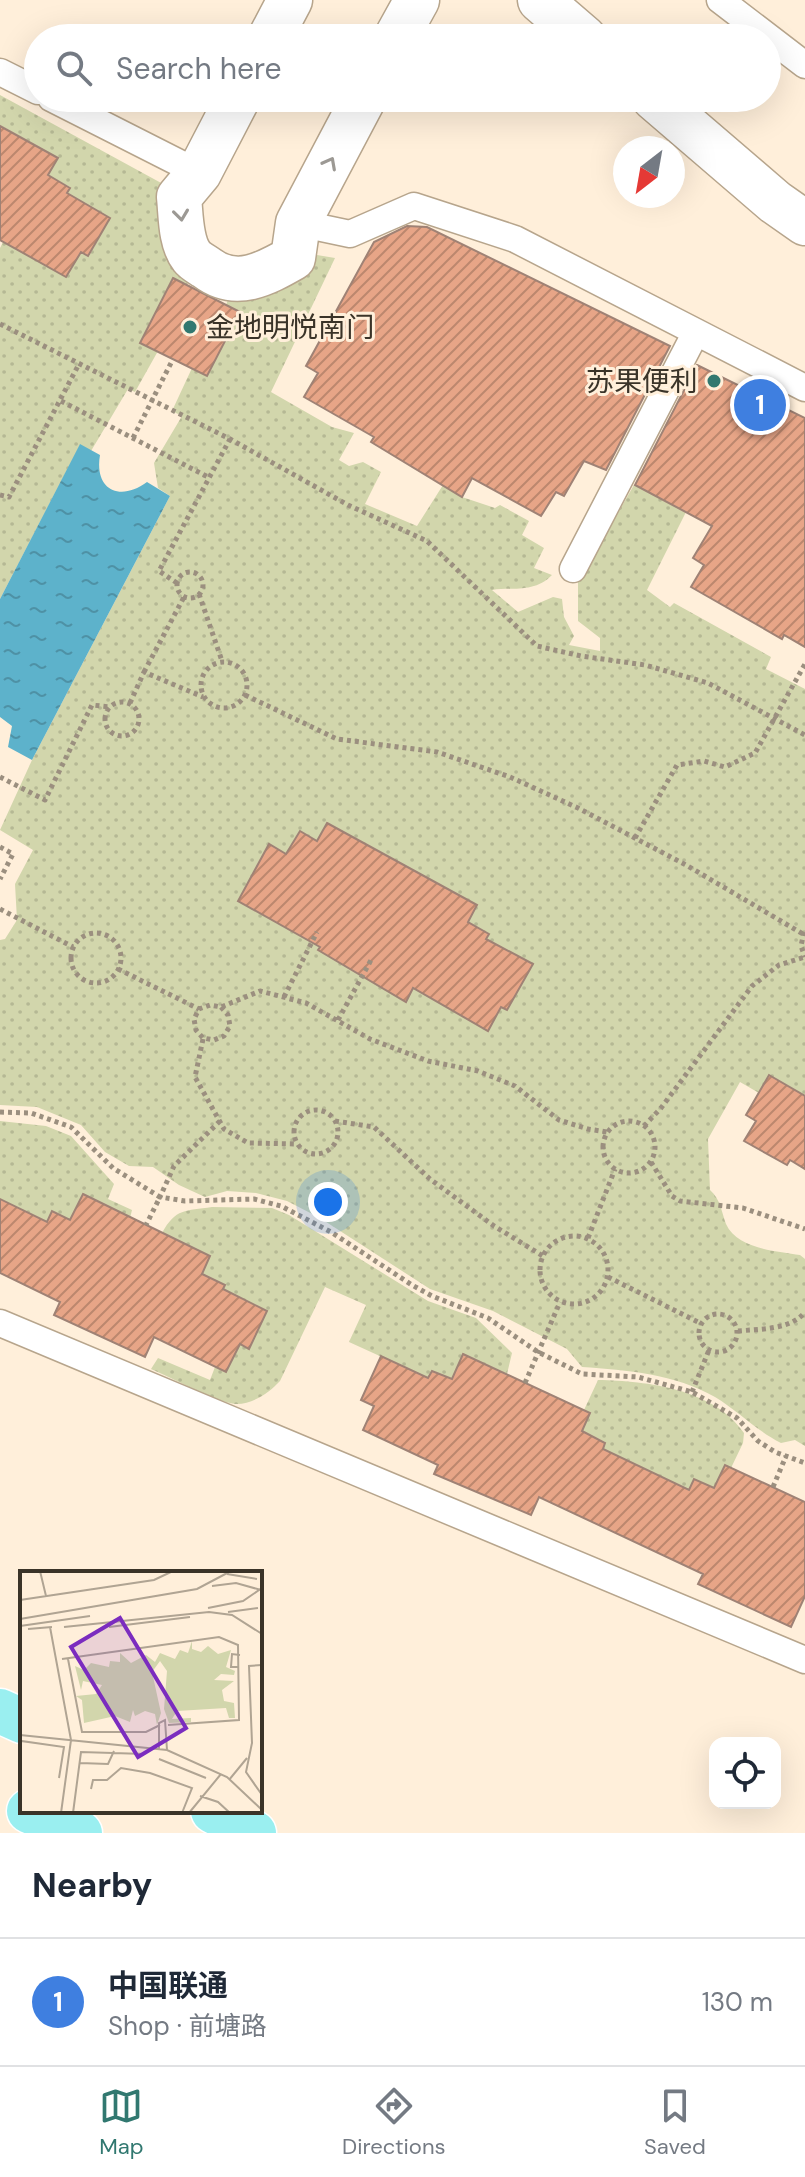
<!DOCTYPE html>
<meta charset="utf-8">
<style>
:root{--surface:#fff;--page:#f6f6f7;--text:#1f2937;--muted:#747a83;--line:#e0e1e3;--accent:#317870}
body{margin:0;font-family:"DM Sans","Noto Sans SC",sans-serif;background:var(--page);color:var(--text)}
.controls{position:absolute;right:24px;bottom:24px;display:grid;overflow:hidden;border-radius:16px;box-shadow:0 8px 32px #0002}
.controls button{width:72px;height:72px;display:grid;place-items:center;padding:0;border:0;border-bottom:2px solid var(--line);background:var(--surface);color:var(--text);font:40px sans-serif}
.compass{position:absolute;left:613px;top:136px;width:72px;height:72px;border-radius:50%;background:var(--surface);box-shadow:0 8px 32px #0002;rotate:211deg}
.you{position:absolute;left:328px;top:1202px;width:28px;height:28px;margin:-20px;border:6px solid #fff;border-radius:50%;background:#1a73e8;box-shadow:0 0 0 12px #1a73e833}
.badge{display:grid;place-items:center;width:52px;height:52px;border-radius:50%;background:var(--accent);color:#fff;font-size:26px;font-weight:700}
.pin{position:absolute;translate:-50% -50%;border:4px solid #fff;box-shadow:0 2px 8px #0006}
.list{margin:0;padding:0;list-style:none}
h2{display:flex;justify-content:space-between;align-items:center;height:104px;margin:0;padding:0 32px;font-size:34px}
h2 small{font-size:26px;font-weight:400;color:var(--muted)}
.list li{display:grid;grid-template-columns:52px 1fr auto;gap:24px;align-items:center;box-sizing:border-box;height:128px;padding:0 32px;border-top:2px solid var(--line)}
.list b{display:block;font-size:30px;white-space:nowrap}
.list p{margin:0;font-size:26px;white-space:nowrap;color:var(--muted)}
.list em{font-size:26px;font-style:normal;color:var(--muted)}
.icon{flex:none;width:44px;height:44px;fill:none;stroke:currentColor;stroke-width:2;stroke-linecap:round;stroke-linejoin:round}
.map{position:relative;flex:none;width:805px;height:1833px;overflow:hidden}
.search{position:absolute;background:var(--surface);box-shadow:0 8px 32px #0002;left:24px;right:24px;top:24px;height:88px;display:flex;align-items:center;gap:20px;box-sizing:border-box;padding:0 28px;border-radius:44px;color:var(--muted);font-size:30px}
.sheet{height:232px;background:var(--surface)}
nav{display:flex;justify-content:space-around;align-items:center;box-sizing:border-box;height:112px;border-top:2px solid var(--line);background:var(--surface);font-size:22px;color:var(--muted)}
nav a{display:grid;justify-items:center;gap:4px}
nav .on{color:var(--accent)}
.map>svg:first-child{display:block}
</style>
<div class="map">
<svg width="805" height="1833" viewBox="0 0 805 1833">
<defs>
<pattern id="grass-dots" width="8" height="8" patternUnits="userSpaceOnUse" patternTransform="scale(2)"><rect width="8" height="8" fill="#d2d6ac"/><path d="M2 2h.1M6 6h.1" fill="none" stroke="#b5b894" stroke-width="1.8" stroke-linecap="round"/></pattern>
<pattern id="water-ripples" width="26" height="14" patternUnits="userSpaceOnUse" patternTransform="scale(2)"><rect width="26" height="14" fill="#5db2cb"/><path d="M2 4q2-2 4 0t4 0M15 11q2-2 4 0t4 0" fill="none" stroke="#4e91a5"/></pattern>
<pattern id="building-hatch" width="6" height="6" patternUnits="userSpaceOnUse" patternTransform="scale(2)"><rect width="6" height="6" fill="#e7a587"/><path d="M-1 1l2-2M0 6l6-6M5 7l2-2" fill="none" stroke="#bc876e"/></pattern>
</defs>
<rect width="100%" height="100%" fill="#ffefda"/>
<path fill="url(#grass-dots)" d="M 0,95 L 174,190 L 193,270 L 187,285 L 172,279 L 140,342 L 158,351 L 135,392 L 128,389 L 91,451 L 80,445 L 0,599 L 0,248 L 3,242 L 81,252 L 89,256 L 110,218 L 67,193 L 70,187 L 48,175 L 58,158 L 0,125 Z
M 311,254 L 335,258 L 271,392 L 332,427 L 354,433 L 339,460 L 349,466 L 363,462 L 381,472 L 365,504 L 417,526 L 443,485 L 462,497 L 495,508 L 500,505 L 529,521 L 522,535 L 544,548 L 534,568 L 552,575 C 535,593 513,587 492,590 L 518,612 L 553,597 L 562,599 L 564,617 L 574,636 L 569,645 L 600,651 L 600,638 L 578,621 L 578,582 L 634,485 L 686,512 L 647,590 L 670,607 L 674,603 L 771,657 L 766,669 L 805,689 L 805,1096 L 769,1075 L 759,1093 L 740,1082 L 708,1139 L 710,1190 C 721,1200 721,1211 726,1224 C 737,1249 776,1251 800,1255 L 805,1259 L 805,1446 L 795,1440 L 781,1443 C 757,1431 738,1411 715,1397 C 675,1374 627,1370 582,1367 L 567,1349 L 493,1311 L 430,1289 L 320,1218 L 287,1201 L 256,1193 L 227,1191 L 205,1197 L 179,1185 L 153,1167 L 129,1166 L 105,1152 L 81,1125 L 37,1107 L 0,1105 L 0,940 L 5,939 L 17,920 L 15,884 L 33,850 L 0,830 L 32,760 L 170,496 L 158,488 L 154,463 L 182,416 L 172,411 L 192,368 L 207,376 L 239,313 L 226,305 L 232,289 Z
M 0,1121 L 46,1126 L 71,1136 L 114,1184 L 108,1199 L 132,1210 L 130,1218 L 83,1195 L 70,1220 L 52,1211 L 47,1222 L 0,1199 Z
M 212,1207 L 272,1208 L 289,1215 L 428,1301 L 476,1318 L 512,1353 L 507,1374 L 464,1354 L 452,1379 L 432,1371 L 428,1378 L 349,1342 L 366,1305 L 325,1287 L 280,1381 C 270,1392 252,1405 235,1404 C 217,1402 170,1377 151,1369 L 158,1358 L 210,1380 L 215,1367 L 226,1372 L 240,1344 L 249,1348 L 267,1311 L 223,1289 L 225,1285 L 202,1274 L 210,1256 L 162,1233 C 176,1208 185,1211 212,1207 Z
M 598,1380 C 648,1381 714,1389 744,1433 L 743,1443 L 731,1468 L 725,1465 L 714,1488 L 689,1490 L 603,1449 L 605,1442 L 582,1431 L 590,1414 L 584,1410 Z"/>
<path fill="url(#water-ripples)" d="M 80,444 L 100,455 C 94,490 120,502 147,482 L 170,496 L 32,760 L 8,747 L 12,726 L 0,717 L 0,599 Z"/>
<path fill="url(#building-hatch)" stroke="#9f8275" stroke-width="2" d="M 0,126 L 58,158 L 48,175 L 70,188 L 67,193 L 110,218 L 88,256 L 81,252 L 66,277 L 0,240 Z
M 407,226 L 427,227 L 670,346 L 606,470 L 584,461 L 564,496 L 556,492 L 541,516 L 472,478 L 462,497 L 371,442 L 374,437 L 304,397 L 318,373 L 306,366 L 374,242 Z
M 173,278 L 240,312 L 207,376 L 140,343 Z
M 697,365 L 805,418 L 805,647 L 784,635 L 782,639 L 691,587 L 704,565 L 693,558 L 712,526 L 635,485 Z
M 327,823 L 477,905 L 468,922 L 489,934 L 486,939 L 533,964 L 507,1010 L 501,1007 L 488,1031 L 413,988 L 406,1002 L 318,950 L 320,947 L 238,901 L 269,844 L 286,854 L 300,831 L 317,841 Z
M 769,1075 L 805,1096 L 805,1169 L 790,1160 L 787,1165 L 744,1141 L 756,1121 L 746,1115 Z
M 83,1194 L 210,1256 L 202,1274 L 225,1285 L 223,1289 L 267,1311 L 249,1349 L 240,1344 L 226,1372 L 154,1337 L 145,1357 L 54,1315 L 60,1302 L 0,1273 L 0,1199 L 47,1222 L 52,1211 L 70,1220 Z
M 463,1354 L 590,1413 L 582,1431 L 605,1443 L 603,1449 L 689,1490 L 694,1479 L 714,1488 L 725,1465 L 805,1502 L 805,1596 L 791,1627 L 698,1584 L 703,1574 L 539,1497 L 531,1515 L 434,1474 L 438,1465 L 363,1430 L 374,1406 L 361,1400 L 381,1356 L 428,1378 L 432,1371 L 452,1379 Z"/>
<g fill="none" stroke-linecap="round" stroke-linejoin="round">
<defs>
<path id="service" d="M 720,0 L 805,65
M 0,72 L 38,91
M 51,98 L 199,173
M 298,223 L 350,234 L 414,206 L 515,239 L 805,388
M 573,569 L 696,332
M 0,1323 L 805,1660"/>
<path id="minor" d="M 270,38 L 290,0
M 396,38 L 417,0
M 238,98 L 199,173 L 179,197 C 181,215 180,242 192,257 C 195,261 203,265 207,268 C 236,290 265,274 293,258 L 298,223 L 364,98"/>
<path id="tertiary" d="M 540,0 L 584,38
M 654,98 L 775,202 L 805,223"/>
<path id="primary" d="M 0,1711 L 22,1721
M 29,1811 L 80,1833
M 213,1811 L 254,1833"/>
</defs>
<use href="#service" stroke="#b7a58c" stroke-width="29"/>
<use href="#minor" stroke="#b7a58c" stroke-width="47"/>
<use href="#tertiary" stroke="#b7a58c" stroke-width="47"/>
<use href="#primary" stroke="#fff" stroke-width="47"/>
<path stroke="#9b8f7f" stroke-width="5" stroke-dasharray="4 4" stroke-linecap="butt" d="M 0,324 L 230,439 L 348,505 L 427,541 L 537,646 L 581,656 L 645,665 L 708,683 L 805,735
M 61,401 L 210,478
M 133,438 L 173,359
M 0,495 L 9,497 L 79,364
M177 585a13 13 0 1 1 26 0a13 13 0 1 1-26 0Z
M 177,583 L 159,571 L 230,439
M 199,594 L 222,661
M201 685a23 23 0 1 1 46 0a23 23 0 1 1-46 0Z
M 144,672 L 184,597
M 245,695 L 337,739 L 437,752 L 510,777 L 578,808 L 686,865 L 803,934
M105 719a17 17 0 1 1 34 0a17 17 0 1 1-34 0Z
M 130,703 L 144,672 L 203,697
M 0,777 L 45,800 L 92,705 L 110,707
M 635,838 L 677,765 L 704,761 L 725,767 L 755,753 L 805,664
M 0,847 L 13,854 L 0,879
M 0,909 L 73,947
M 804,932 L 801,946 L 805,957
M71 958a25 25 0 1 1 50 0a25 25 0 1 1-50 0Z
M 118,969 L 199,1009
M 284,997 L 317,932
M 221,1007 L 228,1015 L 230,1026 L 224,1036 L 214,1040 L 203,1038 L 196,1030 L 194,1019 L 199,1009 L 210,1005 L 221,1007 L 260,991 L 306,1003 L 370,1039 L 428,1061 L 478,1071 L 515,1086 L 559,1120 L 588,1129 L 607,1132
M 338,1020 L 371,960
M 203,1039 L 195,1077 L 224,1129 L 248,1143 L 296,1144
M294 1132a22 22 0 1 1 44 0a22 22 0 1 1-44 0Z
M 0,1112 L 31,1113 L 71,1127 L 113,1168 L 160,1197 L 146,1225
M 220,1121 L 174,1166 L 160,1197 L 185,1201 L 254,1199 L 281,1206 L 331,1232 L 412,1285 L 432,1296 L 488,1318 L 538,1352 L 582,1374 L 638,1377 L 692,1392 L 737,1418 L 758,1441 L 775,1452 L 805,1463
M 335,1121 L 374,1127 L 430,1179 L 494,1226 L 543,1256
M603 1147a26 26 0 1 1 52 0a26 26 0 1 1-52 0Z
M 644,1126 L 661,1108 L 752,986 L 779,965 L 805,957
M 651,1162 L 672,1196 L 680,1201 L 743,1208 L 805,1229
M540 1270a34 34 0 1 1 68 0a34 34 0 1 1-68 0Z
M 588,1238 L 615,1169
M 608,1277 L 700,1323
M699 1333a19 19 0 1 1 38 0a19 19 0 1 1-38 0Z
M 738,1331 C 759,1329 791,1330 805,1312
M 525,1383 L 560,1302
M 692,1392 L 709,1350
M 773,1487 L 786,1456"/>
<use href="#service" stroke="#fff" stroke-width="26"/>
<use href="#minor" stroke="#fff" stroke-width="44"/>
<use href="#tertiary" stroke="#fff" stroke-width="44"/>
<use href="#primary" stroke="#9aeff0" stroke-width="44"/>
</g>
<defs><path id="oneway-chevron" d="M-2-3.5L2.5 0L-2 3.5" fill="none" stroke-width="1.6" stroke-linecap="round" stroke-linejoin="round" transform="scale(2)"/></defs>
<g stroke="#9c9994">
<use href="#oneway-chevron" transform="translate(330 163) rotate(-62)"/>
<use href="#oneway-chevron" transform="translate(181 215) rotate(83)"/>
</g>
<g fill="#317870" stroke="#ffefda" stroke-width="3">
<circle cx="190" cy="327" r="8"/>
<circle cx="714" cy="381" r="8"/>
</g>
<g text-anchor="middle" stroke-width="6" stroke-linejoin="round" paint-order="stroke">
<g font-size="28" fill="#3a3328" stroke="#ffefda" text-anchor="start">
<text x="206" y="337">金地明悦南门</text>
<text x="698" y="391" text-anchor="end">苏果便利</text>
</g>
</g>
<g transform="translate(20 1571)">
<rect width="242" height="242" fill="#ffefda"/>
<path d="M 172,70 L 172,78 L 181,81 L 188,75 L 198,83 L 211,79 L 206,96 L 215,100 L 214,104 L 201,103 L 194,109 L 214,110 L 202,119 L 204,130 L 214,132 L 215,147 L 209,147 L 206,137 L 157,140 L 152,148 L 171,147 L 171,151 L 149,152 L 144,138 L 147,100 L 140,90 L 132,101 L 141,142 L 137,154 L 135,143 L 125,140 L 115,145 L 113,139 L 110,151 L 95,145 L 64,152 L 62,129 L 56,125 L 76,123 L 82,114 L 63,110 L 61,119 L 55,95 L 64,99 L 71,92 L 89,96 L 90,90 L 100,91 L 100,82 L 111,92 L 126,84 L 135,91 L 140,82 L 155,88 L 160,79 L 168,82 Z" fill="#d2d6ac"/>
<path fill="none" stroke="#b0a493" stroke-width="2" d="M 20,0 L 26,25M 207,3 L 237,8M 192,15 L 216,12 L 241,19M 0,29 L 134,9 L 153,0M 188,37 L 223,30 L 242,17M 208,41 L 238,37M 0,48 L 177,18 L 211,0M 0,55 L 70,45M 30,56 L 51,169 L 41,242M 44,56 L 189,41 L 212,44 L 242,63M 89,56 L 170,46M 8,58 L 32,56M 42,88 L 199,66 L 218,74 L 219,149 L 148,154M 48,88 L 62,161 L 126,161 L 140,154M 242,94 L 229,95 L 232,172 L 226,201 L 242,224M 219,96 L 211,96 L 212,83 L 220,84M 0,164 L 147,179 L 207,206 L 242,239M 0,177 L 1,170 L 44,176 L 39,207M 139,178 L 139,152 L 145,149 L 147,179M 139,188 L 186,207M 60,192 L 88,193 L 94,180M 209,209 L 227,187M 71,218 L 73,209 L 87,209 L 101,197 L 130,202 L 172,217 L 162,242M 180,225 L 198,231 L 210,242M 53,242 L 61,181 L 125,183M 169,242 L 201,203"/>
<path fill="#7b2cbf" fill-opacity="0.15" stroke="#7b2cbf" stroke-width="4" d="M 100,47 L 166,157 L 118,186 L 51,76 Z"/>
<rect width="242" height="242" fill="none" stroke="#3a3328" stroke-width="4"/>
</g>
</svg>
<div class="controls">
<button><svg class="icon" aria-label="locate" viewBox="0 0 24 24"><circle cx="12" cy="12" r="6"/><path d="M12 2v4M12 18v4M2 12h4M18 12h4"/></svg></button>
</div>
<svg class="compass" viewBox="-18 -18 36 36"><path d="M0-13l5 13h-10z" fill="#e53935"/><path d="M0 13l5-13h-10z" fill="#747a83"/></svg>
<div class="you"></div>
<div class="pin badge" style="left:760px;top:405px;background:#3f7fe0">1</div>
<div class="search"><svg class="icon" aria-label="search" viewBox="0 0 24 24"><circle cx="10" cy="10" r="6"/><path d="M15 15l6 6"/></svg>Search here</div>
</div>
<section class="sheet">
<h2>Nearby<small></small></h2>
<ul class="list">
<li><span class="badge" style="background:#3f7fe0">1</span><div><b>中国联通</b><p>Shop · 前塘路</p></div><em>130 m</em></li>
</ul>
</section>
<nav>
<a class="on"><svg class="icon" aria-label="map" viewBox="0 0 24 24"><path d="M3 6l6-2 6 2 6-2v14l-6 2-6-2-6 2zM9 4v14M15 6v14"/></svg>Map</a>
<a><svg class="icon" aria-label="directions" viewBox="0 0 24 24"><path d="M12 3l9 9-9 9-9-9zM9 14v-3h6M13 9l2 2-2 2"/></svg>Directions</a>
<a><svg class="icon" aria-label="saved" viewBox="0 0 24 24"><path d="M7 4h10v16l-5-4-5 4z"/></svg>Saved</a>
</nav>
